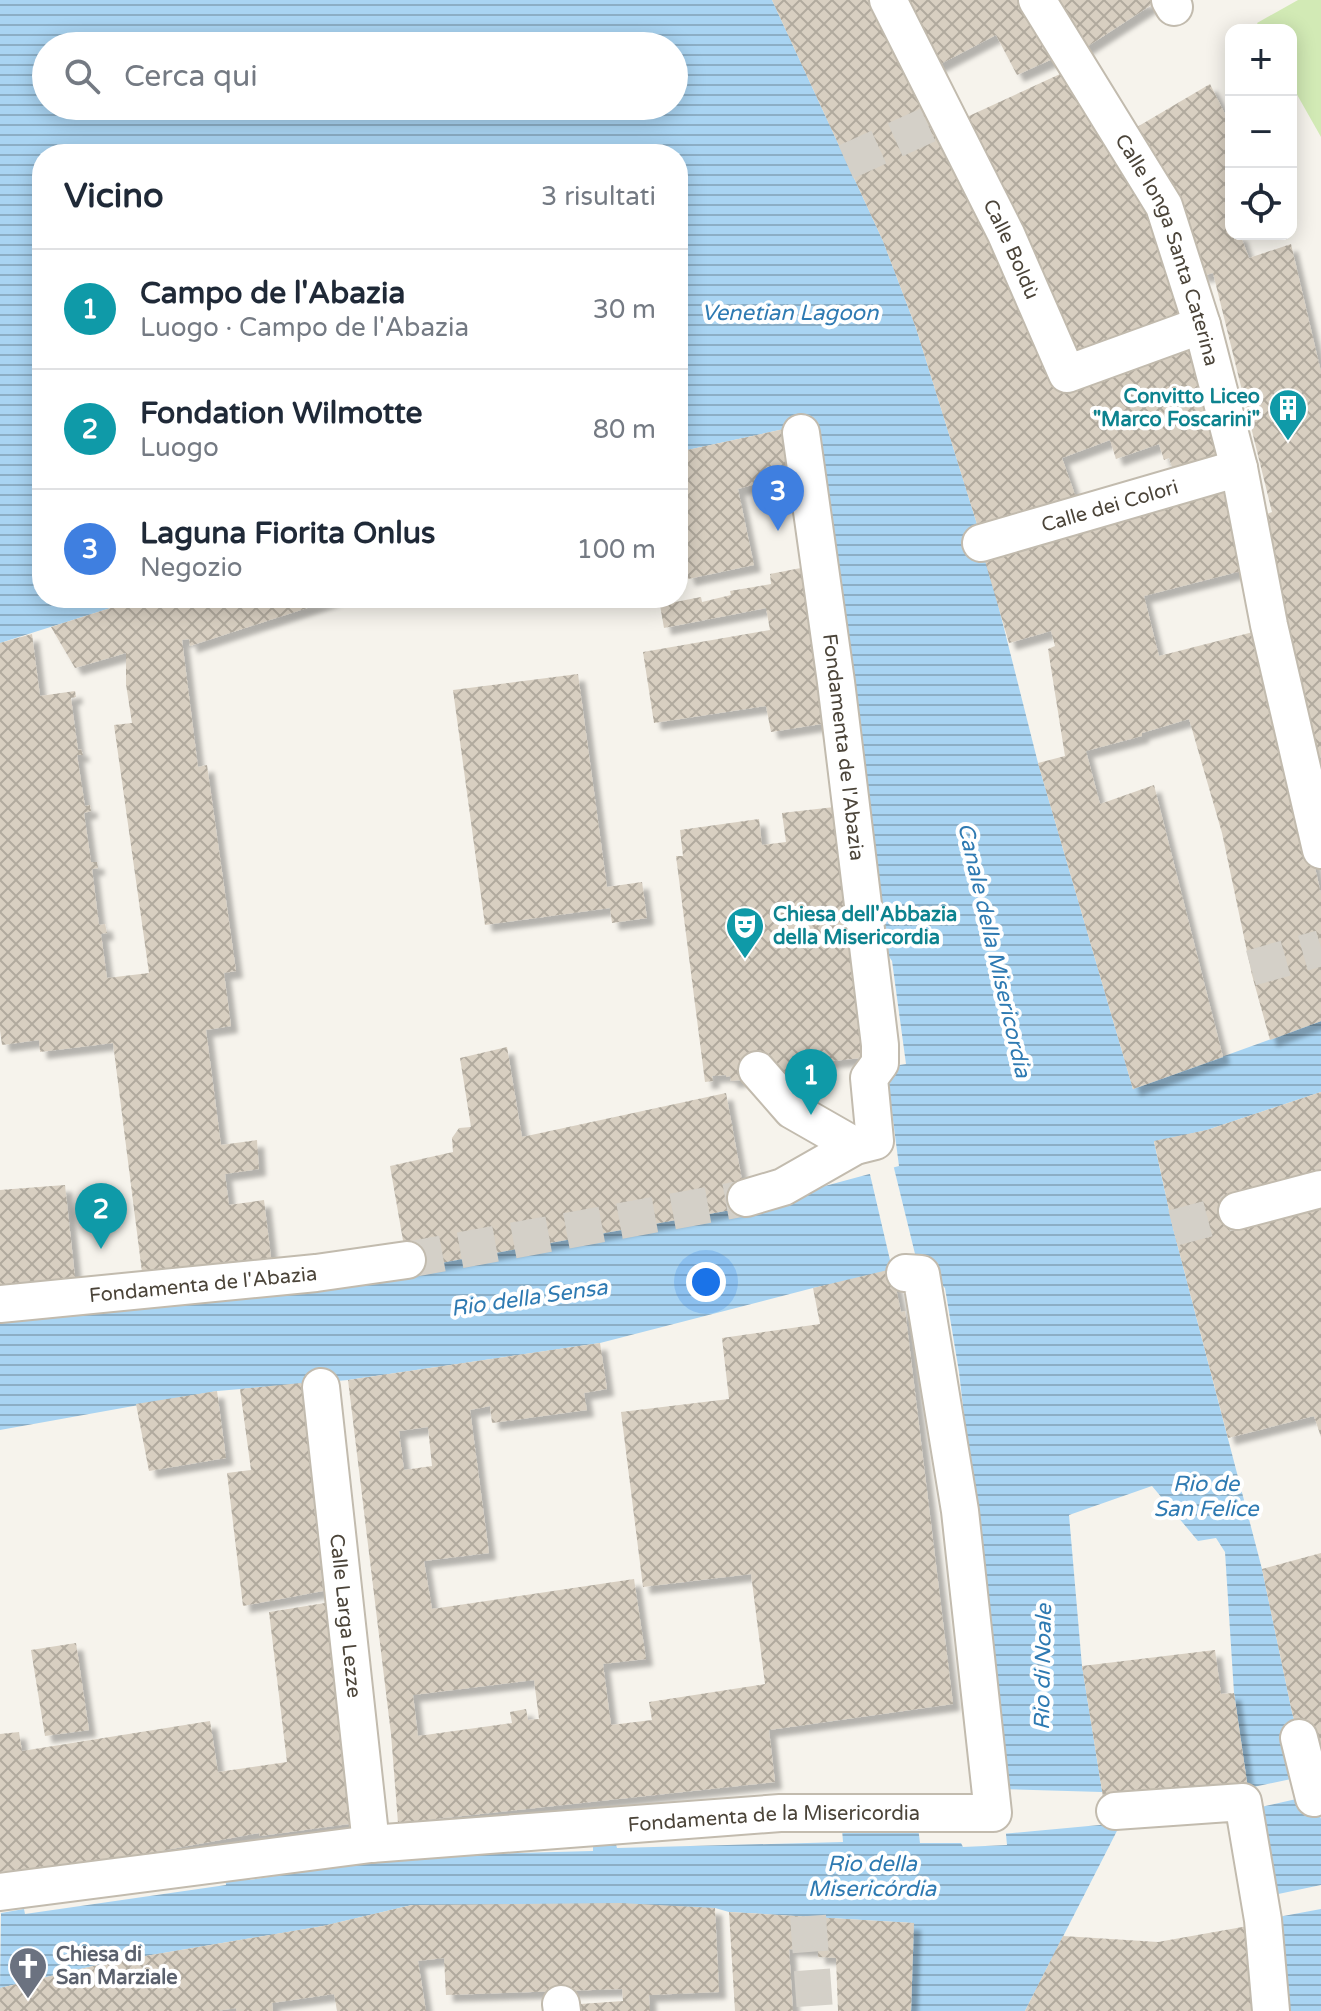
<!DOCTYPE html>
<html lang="it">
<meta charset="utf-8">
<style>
:root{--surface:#fff;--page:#f6f6f7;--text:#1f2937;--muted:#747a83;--line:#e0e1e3;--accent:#b45309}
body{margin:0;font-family:"Varela Round",sans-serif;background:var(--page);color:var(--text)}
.controls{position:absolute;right:24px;top:24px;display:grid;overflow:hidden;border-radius:16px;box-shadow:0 4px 20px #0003}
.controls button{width:72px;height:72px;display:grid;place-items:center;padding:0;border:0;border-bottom:2px solid var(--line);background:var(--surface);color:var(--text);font:40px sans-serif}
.you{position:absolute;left:706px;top:1282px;width:28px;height:28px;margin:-20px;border:6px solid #fff;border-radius:50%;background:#1a73e8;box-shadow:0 0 0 12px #1a73e833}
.badge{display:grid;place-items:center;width:52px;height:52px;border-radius:50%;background:var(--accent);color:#fff;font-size:26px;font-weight:700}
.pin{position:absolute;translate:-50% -66px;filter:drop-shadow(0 2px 4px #0008)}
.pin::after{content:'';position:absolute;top:42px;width:28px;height:24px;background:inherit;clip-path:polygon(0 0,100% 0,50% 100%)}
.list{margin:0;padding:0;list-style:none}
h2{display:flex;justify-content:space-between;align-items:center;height:104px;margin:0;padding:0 32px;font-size:34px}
h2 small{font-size:26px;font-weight:400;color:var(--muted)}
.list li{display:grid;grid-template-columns:52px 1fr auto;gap:24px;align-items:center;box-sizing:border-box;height:120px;padding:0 32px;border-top:2px solid var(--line)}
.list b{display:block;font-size:30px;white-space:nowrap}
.list p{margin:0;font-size:26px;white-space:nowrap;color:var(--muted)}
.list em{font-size:26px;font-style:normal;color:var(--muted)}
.icon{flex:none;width:44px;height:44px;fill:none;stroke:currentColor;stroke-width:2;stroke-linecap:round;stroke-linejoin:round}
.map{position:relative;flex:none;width:1321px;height:2011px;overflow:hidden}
.search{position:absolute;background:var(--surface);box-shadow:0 4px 20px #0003;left:32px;top:32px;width:656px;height:88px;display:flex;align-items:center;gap:20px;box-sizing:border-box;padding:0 28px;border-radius:44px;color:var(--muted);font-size:30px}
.panel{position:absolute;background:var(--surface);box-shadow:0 4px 20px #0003;left:32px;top:144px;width:656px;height:464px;border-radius:32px}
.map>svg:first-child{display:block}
</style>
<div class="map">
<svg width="1321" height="2011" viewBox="0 0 1321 2011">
<defs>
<pattern id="water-rules" width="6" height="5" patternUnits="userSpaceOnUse" patternTransform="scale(2)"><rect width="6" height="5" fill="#a9d4f2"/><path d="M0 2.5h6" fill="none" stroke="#8caec5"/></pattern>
<pattern id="building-cross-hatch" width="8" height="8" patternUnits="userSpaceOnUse" patternTransform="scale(2)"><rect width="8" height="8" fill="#d8cfc1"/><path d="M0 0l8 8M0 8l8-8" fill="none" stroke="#b1aa9e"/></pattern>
<filter id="shadow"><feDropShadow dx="7" dy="7" stdDeviation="2" flood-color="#0004"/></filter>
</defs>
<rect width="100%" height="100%" fill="#f6f3ec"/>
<path fill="#d2eab5" d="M 1298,0 L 1321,0 L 1321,137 L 1291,84 L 1291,30 L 1261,30 L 1257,23 Z"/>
<path fill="url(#water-rules)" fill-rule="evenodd" d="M 0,0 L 772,0 L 883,241 L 916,328 L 981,537 L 1038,763 L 1133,1089 L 1321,1021 L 1321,1092 L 1207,1130 L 1154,1142 L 1173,1228 L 1262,1569 L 1292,1712 L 1321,1819 L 1321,2011 L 1289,2011 L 1248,1789 L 1234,1693 L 1225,1552 L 1216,1538 L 1198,1541 L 1152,1486 L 1069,1515 L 1082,1666 L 1104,1803 L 1121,1823 L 1025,2011 L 911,2011 L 913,1923 L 729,1912 L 715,1908 L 412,1905 L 323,1926 L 110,1962 L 0,1988 L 1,1913 L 24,1909 L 25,1914 L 226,1885 L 225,1876 L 248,1873 L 250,1880 L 402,1856 L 593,1851 L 593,1841 L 615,1841 L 617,1848 L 843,1842 L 842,1829 L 918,1827 L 920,1843 L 961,1843 L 963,1847 L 1007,1845 L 977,1529 L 959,1372 L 945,1288 L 941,1284 L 937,1262 L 813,1288 L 600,1343 L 348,1380 L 217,1391 L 0,1430 L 0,1314 L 317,1285 L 747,1207 L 899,1166 L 886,1067 L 906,1064 L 892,961 L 878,940 L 789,428 L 678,452 L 678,154 L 42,154 L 42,598 L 142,598 L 0,643 ZM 46,46 L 674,46 L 674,106 L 46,106 Z"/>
<path fill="#f6f3ec" d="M 893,1164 L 917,1262 L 893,1273 L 869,1170 Z
M 1310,1775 L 1314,1795 L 1248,1810 L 1244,1789 Z
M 997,1789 L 1102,1792 L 1121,1823 L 1001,1834 Z
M 1321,1885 L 1321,1909 L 1268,1919 L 1264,1897 Z"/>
<path fill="url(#building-cross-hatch)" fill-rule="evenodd" filter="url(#shadow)" d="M 772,0 L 880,0 L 1063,385 L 1193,335 L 1228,465 L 1176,479 L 1169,458 L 1164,460 L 1159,444 L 1116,459 L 1110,440 L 1062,458 L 1079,506 L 981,537 L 916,328 L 883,241 Z
M 893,0 L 1027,0 L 1059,56 L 1017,75 L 996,35 L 931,69 Z
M 1050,0 L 1159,0 L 1082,50 Z
M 1071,69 L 1155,217 L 1189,322 L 1073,366 L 958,121 Z
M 1210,84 L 1231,126 L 1231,234 L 1240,234 L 1249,258 L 1291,244 L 1321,372 L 1321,757 L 1312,761 L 1257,518 L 1272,512 L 1213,273 L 1202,276 L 1132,130 Z
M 789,428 L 798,491 L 763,499 L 759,483 L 738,489 L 754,565 L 688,579 L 678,536 L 678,452 Z
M 1231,475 L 1249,569 L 1144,596 L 1159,656 L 1261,630 L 1321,894 L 1321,1021 L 1270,1040 L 1252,975 L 1222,833 L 1189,719 L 1142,733 L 1142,736 L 1086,751 L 1100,804 L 1154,785 L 1223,1057 L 1133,1089 L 1038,763 L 1065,756 L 1048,649 L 1055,646 L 1051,631 L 1009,643 L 982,551 Z
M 811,566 L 834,722 L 771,732 L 766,706 L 654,723 L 643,652 L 770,630 L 766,608 L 664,628 L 660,605 L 701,597 L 702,602 L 731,595 L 730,591 L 771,584 L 770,574 Z
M 142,598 L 335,599 L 190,646 L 189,639 L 182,640 L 198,767 L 207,765 L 236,971 L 224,973 L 231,1026 L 206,1030 L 221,1145 L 257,1140 L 259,1169 L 225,1174 L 229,1205 L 264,1200 L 272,1265 L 143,1280 L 113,1043 L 40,1052 L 39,1040 L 2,1045 L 0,1030 L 0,643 L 32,634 L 40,696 L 75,691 L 76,697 L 71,698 L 78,750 L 81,749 L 83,755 L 77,755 L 85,806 L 90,805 L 91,811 L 84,813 L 91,862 L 97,862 L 98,868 L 92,869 L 99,925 L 105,924 L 107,933 L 101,934 L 107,978 L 149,973 L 114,725 L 132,723 L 126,684 L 126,653 L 75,668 L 51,627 Z
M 578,674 L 607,887 L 642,882 L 647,918 L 612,923 L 610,908 L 485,925 L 453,690 Z
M 843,806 L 871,1057 L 813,1063 L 814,1069 L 805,1069 L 804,1065 L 792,1066 L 792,1069 L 786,1070 L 787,1074 L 776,1075 L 741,1073 L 741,1080 L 731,1081 L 730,1076 L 726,1077 L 726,1075 L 712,1076 L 713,1081 L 705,1082 L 676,856 L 683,856 L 680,830 L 759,819 L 762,845 L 786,842 L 782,813 Z
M 507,1047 L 522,1137 L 726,1093 L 747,1207 L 408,1269 L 390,1166 L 453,1152 L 452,1138 L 459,1128 L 471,1127 L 460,1058 Z
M 1321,1092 L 1321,1437 L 1314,1416 L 1228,1438 L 1173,1228 L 1154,1141 L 1207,1130 Z
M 65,1185 L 76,1286 L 0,1293 L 0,1190 Z
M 892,1269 L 901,1312 L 905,1311 L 906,1318 L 953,1704 L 769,1730 L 775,1782 L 398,1823 L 391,1734 L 348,1380 L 600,1343 L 607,1389 L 584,1393 L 587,1410 L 492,1423 L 490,1406 L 470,1410 L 489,1553 L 424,1561 L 432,1609 L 634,1579 L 646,1659 L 603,1664 L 611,1725 L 652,1720 L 649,1702 L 765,1684 L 751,1574 L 643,1587 L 621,1412 L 729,1399 L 722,1338 L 820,1324 L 813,1288 ZM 428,1427 L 432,1466 L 404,1470 L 399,1431 ZM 534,1680 L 539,1719 L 528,1720 L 526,1709 L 510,1712 L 512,1723 L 418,1736 L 413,1695 Z
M 301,1383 L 323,1591 L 243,1606 L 227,1473 L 251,1470 L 240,1389 Z
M 217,1391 L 226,1458 L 149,1471 L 136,1404 Z
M 1321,1553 L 1321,1816 L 1320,1816 L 1292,1712 L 1262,1569 Z
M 325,1603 L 349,1824 L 260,1836 L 259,1833 L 144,1854 L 0,1872 L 0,1734 L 19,1732 L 22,1751 L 210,1721 L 218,1772 L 287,1762 L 269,1612 Z
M 76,1643 L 89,1730 L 45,1736 L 31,1650 Z
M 1215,1650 L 1221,1694 L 1234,1693 L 1248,1789 L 1104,1803 L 1082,1666 Z
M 620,1903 L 715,1908 L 719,1992 L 649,1995 L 650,2011 L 566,2011 L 566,2005 L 623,2001 L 622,1989 L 446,1995 L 444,1958 L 418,1961 L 426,2011 L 337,2011 L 334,1994 L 272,2003 L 273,2011 L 236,2011 L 236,2008 L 216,2011 L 0,2011 L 0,1988 L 110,1962 L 323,1926 L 412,1905 Z
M 729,1912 L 914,1923 L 911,2011 L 838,2011 L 836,1958 L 818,1957 L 818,1950 L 789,1949 L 793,2011 L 735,2011 Z
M 1248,1926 L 1258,2011 L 1025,2011 L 1063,1936 L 1158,1942 Z"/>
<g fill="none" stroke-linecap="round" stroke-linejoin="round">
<path stroke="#d4d0c8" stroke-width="36" stroke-dasharray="36 18" stroke-linecap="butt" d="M 846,162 L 939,120
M 1251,968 L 1321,948
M 1173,1228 L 1237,1211
M 407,1260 L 746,1198
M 808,1916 L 815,2011"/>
<defs>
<g id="pedestrian">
<path id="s1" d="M 888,0 L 1006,234 L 1067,374 L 1202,325"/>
<path id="s2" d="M 1037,0 L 1164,206 L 1202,325 L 1239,468 L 1269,625 L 1321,850"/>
<path d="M 1170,0 L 1174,7"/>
<path id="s3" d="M 981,543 L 1239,468"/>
<path d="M 757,1070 L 792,1110 L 855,1146"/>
<path d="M 746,1198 L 783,1187 L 855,1146 L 875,1141 L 869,1078 L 880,1063 L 880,1045 L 836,682 L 801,433"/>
<path d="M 1237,1211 L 1321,1189"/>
<path id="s4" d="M 0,1304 L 316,1273 L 407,1260"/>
<path id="s5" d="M 321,1387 L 371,1844"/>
<path d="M 1299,1738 L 1314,1798"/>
<path d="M 1115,1811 L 1243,1802 L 1263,1920 L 1271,2011"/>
<path id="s6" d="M 0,1892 L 371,1844 L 780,1813 L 993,1813 L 960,1511 L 921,1274 L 905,1273"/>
<path d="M 561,2004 L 562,2011"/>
</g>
</defs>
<use href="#pedestrian" stroke="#c2bbae" stroke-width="40"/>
<use href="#pedestrian" stroke="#fff" stroke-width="36"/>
</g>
<defs>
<symbol id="building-pin" viewBox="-11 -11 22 30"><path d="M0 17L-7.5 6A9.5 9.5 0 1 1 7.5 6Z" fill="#0f9aa8" stroke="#fff"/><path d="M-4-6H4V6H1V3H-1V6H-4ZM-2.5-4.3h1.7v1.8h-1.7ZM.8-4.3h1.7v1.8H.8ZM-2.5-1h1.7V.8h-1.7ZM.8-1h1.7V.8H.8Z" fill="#fff"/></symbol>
<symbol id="theatre-pin" viewBox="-11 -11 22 30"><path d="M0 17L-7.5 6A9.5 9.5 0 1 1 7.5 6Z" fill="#0f9aa8" stroke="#fff"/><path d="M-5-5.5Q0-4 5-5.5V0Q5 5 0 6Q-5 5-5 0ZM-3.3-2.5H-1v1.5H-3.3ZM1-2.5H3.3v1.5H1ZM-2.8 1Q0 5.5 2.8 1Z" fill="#fff"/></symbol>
<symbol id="church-pin" viewBox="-11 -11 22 30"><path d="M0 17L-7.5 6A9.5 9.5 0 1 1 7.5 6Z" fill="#6b7280" stroke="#fff"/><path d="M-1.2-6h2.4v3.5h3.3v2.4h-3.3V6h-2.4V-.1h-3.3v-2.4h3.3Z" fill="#fff"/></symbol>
</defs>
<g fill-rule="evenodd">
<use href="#building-pin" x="1266" y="386" width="44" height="60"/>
<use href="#theatre-pin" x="723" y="904" width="44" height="60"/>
<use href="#church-pin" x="6" y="1944" width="44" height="60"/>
</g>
<g text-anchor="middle" stroke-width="8" stroke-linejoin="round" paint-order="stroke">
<g font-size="20" fill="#4b4439" stroke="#fff">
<text dy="7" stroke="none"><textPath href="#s1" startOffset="278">Calle Boldù</textPath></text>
<text dy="7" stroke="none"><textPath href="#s2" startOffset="284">Calle longa Santa Caterina</textPath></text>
<text dy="7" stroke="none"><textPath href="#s3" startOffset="134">Calle dei Colori</textPath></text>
<text transform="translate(844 747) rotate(83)" y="7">Fondamenta de l'Abazia</text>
<text dy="7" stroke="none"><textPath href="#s4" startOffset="204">Fondamenta de l'Abazia</textPath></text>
<text dy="7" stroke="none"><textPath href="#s5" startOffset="230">Calle Larga Lezze</textPath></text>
<text dy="7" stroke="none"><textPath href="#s6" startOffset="778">Fondamenta de la Misericordia</textPath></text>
</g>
<g font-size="20" font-weight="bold" fill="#0d838f" stroke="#fff" text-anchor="end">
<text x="1260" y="403">Convitto Liceo<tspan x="1260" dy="23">"Marco Foscarini"</tspan></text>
<text x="773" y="921" text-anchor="start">Chiesa dell'Abbazia<tspan x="773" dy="23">della Misericordia</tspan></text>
</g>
<g font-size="20" font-weight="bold" fill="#5b616d" stroke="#fff" text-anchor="start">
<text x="56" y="1961">Chiesa di<tspan x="56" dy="23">San Marziale</tspan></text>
</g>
<g font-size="22" font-style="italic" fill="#2e7ab2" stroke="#fff">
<text x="790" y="320">Venetian Lagoon</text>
<text transform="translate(995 950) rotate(77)" y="8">Canale della Misericordia</text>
<text transform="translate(529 1297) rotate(-8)" y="8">Rio della Sensa</text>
<text x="1206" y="1491">Rio de<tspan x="1206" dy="25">San Felice</tspan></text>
<text transform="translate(1042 1667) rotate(-89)" y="8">Rio di Noale</text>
<text x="872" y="1871">Rio della<tspan x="872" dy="25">Misericórdia</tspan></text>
</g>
</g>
</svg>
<div class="controls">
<button>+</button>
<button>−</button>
<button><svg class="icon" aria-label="locate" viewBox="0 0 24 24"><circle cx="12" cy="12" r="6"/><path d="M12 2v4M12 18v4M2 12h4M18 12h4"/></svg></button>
</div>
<div class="you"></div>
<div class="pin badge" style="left:811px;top:1115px;background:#0f9aa8">1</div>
<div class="pin badge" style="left:101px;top:1249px;background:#0f9aa8">2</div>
<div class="pin badge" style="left:778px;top:531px;background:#3f7fe0">3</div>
<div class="search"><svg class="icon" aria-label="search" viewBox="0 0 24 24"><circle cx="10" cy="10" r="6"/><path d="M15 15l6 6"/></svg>Cerca qui</div>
<section class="panel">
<h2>Vicino<small>3 risultati</small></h2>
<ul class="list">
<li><span class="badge" style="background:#0f9aa8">1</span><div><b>Campo de l'Abazia</b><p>Luogo · Campo de l'Abazia</p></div><em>30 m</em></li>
<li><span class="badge" style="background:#0f9aa8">2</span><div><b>Fondation Wilmotte</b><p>Luogo</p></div><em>80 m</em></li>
<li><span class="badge" style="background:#3f7fe0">3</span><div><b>Laguna Fiorita Onlus</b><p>Negozio</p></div><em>100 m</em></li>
</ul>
</section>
</div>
